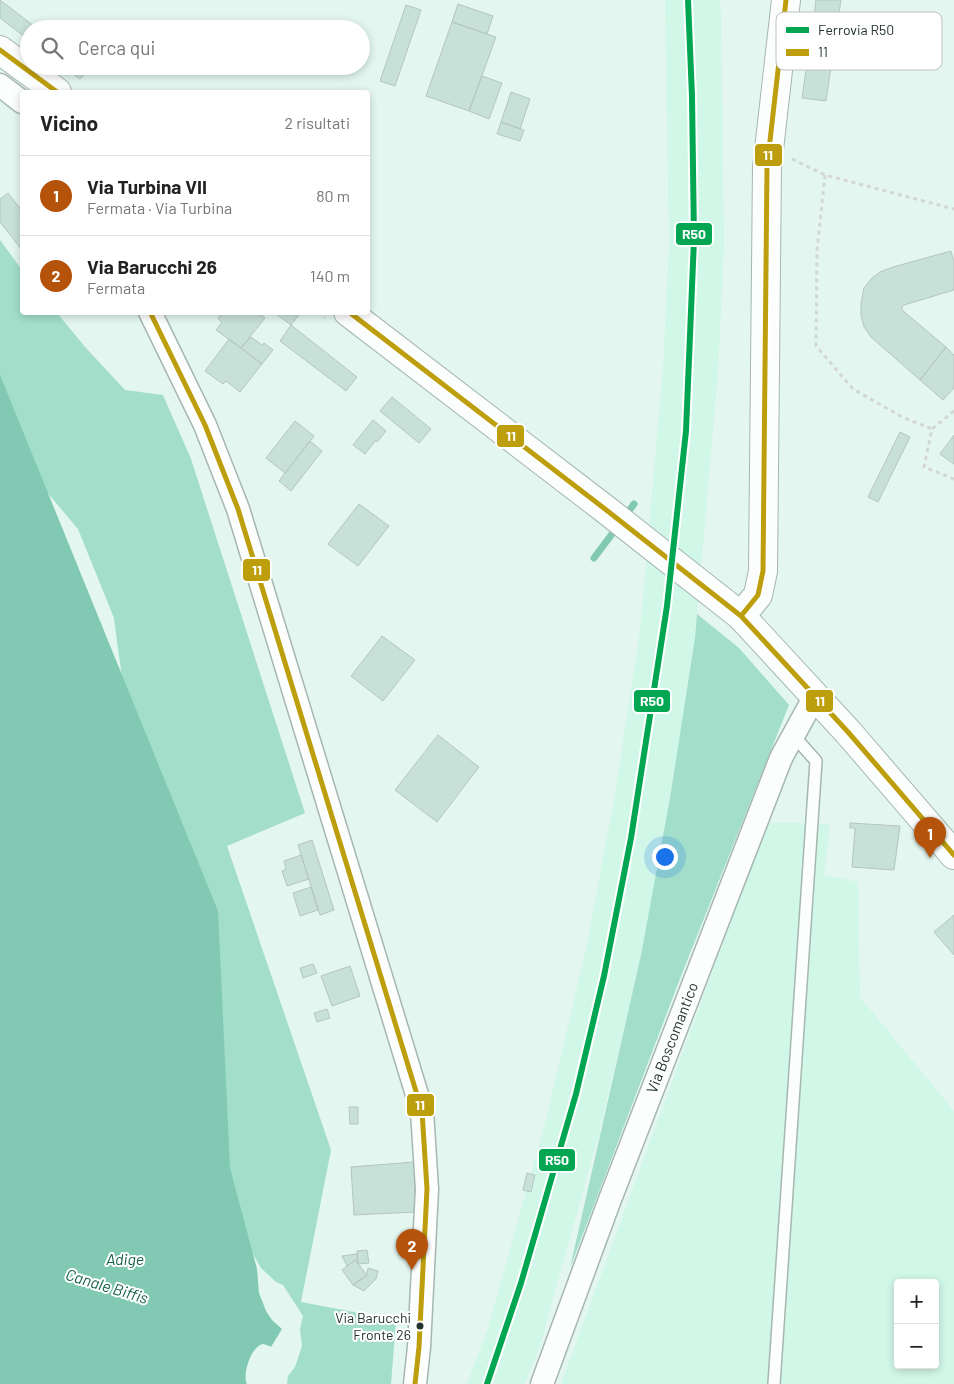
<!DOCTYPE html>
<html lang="it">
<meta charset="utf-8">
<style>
:root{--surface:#fff;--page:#f2f2f2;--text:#222;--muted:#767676;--line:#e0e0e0;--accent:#b45309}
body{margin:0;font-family:Barlow,sans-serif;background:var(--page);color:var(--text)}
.controls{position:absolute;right:15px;bottom:15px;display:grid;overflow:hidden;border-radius:5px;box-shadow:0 2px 8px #0003}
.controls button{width:45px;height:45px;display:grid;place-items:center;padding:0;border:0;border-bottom:1px solid var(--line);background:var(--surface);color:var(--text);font:25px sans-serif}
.you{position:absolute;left:664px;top:856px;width:18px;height:18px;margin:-12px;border:4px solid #fff;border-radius:50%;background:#1a73e8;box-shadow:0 0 0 8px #1a73e833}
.badge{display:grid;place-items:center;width:32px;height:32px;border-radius:50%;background:var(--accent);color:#fff;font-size:16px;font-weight:700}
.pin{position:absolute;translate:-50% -41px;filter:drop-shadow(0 1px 2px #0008)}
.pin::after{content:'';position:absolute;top:26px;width:18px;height:15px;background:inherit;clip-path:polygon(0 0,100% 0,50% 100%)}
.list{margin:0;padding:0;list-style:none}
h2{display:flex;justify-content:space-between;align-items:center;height:65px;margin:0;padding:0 20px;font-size:21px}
h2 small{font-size:16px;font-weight:400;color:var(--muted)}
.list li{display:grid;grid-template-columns:32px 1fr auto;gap:15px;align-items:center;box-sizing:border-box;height:80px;padding:0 20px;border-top:1px solid var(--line)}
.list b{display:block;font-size:19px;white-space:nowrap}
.list p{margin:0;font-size:16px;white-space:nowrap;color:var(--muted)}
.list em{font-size:16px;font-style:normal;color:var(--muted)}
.icon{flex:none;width:28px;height:28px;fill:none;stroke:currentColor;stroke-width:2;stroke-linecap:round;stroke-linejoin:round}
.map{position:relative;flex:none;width:954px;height:1384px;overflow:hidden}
.search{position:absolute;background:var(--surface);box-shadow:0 2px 8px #0003;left:20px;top:20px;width:350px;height:55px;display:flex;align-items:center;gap:12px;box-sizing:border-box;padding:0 18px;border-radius:28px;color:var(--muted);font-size:19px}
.panel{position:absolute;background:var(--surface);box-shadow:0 2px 8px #0003;left:20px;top:90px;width:350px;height:225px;border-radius:5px}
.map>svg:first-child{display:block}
</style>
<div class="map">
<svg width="954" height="1384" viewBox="0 0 954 1384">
<rect width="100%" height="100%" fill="#e3f6ef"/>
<path fill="#d1f7e8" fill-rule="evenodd" d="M 665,0 L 720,0 L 721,16 L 724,245 L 718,372 L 695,638 L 670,798 L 641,955 L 599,1134 L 540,1345 L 525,1384 L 467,1384 L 488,1328 L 546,1120 L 587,944 L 616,788 L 640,631 L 663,368 L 669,245 Z
M 767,823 L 813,823 L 830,825 L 824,875 L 858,882 L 860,997 L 954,1111 L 954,1384 L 561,1384 ZM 898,1283 L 935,1283 L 935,1365 L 898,1365 Z"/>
<path fill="#a2deca" d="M 0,240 L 22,270 L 22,312 L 57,313 L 86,348 L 125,390 L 163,395 L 191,459 L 305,813 L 227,846 L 331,1150 L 301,1302 L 396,1320 L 391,1384 L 287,1384 L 288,1376 L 295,1367 L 302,1346 L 300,1329 L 303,1316 L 283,1285 L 276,1282 L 261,1268 L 220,1196 L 130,738 L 114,618 L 78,529 L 35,478 L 0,427 Z
M 697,614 L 739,648 L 789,705 L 681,976 L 570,1268 L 641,955 L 670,798 L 695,638 Z"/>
<path fill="#81c9b2" d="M 0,375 L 218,911 L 230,1168 L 257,1269 L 259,1293 L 266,1311 L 272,1320 L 282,1329 L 271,1347 C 270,1346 264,1344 263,1344 C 251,1346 242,1375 247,1384 L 0,1384 Z"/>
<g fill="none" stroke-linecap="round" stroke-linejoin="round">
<path stroke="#81c9b2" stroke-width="7" d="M 624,518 L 634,504
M 594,558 L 618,526"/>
</g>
<path fill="#c7e0d8" stroke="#b5c6c0" d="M 0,0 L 38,29 L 29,29 L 29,40 L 0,18 Z
M 816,0 L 841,0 L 826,101 L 802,98 Z
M 458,4 L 493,16 L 487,34 L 452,22 Z
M 406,5 L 421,10 L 395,86 L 380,81 Z
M 452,22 L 496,37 L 469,111 L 426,96 Z
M 62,66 L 82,66 L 79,71 L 84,75 L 80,79 Z
M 482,76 L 502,83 L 489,119 L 469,111 Z
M 511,92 L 530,99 L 520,129 L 501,122 Z
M 501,122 L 524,130 L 520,141 L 497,134 Z
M 8,193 L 22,211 L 22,250 L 0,222 L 0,199 Z
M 951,251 L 954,262 L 954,290 L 904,305 L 902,307 L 902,310 L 946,347 L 920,380 L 871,337 L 864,327 L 861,315 L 861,303 L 864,288 L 872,278 L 880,272 L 893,267 Z
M 222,312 L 257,312 L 265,318 L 241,348 L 216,330 L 222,322 L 218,319 Z
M 278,312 L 297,312 L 299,315 L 291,325 L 276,314 Z
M 291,325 L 357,377 L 346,391 L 280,341 Z
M 251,337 L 262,345 L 264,343 L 273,350 L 262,364 L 241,348 Z
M 229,339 L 262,364 L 240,392 L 226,381 L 223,384 L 205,371 Z
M 946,347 L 954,355 L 954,388 L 943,400 L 920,380 Z
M 392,397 L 431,429 L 419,443 L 380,411 Z
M 373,420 L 386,431 L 377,442 L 375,441 L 365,454 L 353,445 Z
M 295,421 L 314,436 L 285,473 L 266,458 Z
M 900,432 L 910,437 L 878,502 L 868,497 Z
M 954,435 L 954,464 L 940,454 Z
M 310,441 L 322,451 L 291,491 L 279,481 Z
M 359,504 L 389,526 L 358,566 L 328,544 Z
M 382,636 L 415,660 L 383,701 L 351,676 Z
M 438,735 L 479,767 L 437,822 L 395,790 Z
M 850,823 L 900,826 L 894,870 L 852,867 L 855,828 L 850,828 Z
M 312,840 L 334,910 L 320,915 L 298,845 Z
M 301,855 L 309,879 L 287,886 L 282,871 L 286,869 L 284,861 Z
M 311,887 L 318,910 L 300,916 L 293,893 Z
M 954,915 L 954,955 L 934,932 Z
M 313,964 L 317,973 L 303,978 L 300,968 Z
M 350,966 L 360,996 L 332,1006 L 321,976 Z
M 327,1009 L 330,1018 L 317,1022 L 314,1013 Z
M 349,1107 L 358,1107 L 358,1124 L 350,1124 Z
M 414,1162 L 416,1212 L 354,1215 L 351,1167 Z
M 527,1173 L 535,1175 L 531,1192 L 523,1190 Z
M 367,1250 L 369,1263 L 358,1264 L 357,1251 Z
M 357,1254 L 358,1264 L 355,1260 L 347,1266 L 342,1256 Z
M 355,1260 L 367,1275 L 353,1285 L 342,1270 Z
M 368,1268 L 378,1271 L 376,1279 L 364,1291 L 353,1285 L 367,1275 Z"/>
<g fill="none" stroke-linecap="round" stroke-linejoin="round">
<defs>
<path id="service" d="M 774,1384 L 816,761 L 793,735"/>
<g id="minor">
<path d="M 0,85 L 22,102"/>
<path d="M 150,312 L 205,425 L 238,509 L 422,1111 L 427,1189 L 419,1347 L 415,1384"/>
<path id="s1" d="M 542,1384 L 609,1202 L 781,758 L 815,696"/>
</g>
<path id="tertiary" d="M 0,50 L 57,92
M 348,312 L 605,509 L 741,616 L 848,732 L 954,855
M 741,616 L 758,595 L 763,571 L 767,167 L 786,0"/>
</defs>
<use href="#service" stroke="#a6b7b0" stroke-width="14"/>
<use href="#minor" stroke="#a6b7b0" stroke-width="25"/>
<use href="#tertiary" stroke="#a6b7b0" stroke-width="30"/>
<path stroke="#d2d7d6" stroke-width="3" stroke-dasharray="4 4" stroke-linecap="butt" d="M 792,159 L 825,175 L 954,209
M 825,175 L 817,251 L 816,346 L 853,389 L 902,417 L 932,429
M 318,312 L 325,318
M 954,411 L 932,429 L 924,467 L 954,479"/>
<use href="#service" stroke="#fbfefd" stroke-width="11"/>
<use href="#minor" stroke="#fbfefd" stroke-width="22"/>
<use href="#tertiary" stroke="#fbfefd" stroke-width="28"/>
<defs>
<path id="bus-1" d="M 0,50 L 57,92
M 150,312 L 205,425 L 238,509 L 422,1111 L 427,1189 L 419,1347 L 415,1384
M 349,312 L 605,509 L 741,616 L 848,732 L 954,855
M 741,616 L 758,595 L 763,571 L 767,167 L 786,0"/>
</defs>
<use href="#bus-1" stroke="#fff" stroke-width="9"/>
<use href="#bus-1" stroke="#bd9e0d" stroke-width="5"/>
<defs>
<path id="rail-1" d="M 487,1384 L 521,1283 L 576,1094 L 604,976 L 631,838 L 667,606 L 686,431 L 694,239 L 692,96 L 688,0"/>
</defs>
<use href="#rail-1" stroke="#fff" stroke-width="10"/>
<use href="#rail-1" stroke="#00a651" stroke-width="6"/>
</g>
<circle fill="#22332c" stroke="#fff" stroke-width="2" cx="420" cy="1326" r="4.5"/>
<g text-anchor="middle" stroke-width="4" stroke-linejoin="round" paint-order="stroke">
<g font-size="14" fill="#22332c" stroke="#fff" text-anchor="end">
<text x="411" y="1323">Via Barucchi<tspan x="411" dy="17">Fronte 26</tspan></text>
</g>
<g font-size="15" fill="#22332c" stroke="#fff">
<text dy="5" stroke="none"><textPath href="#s1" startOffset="370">Via Boscomantico</textPath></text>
</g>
<g font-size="16" font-style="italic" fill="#14604b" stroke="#fff">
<text x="125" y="1265">Adige</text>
<text transform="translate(107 1286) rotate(17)" y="6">Canale Biffis</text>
</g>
</g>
<rect x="776" y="12" width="166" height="58" rx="8" fill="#fff" stroke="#bdc2c0" stroke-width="1"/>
<rect x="786" y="27" width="23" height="6" fill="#00a651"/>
<rect x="786" y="49" width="23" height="7" fill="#bd9e0d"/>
<g font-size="14" fill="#22332c">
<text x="818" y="35">Ferrovia R50</text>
<text x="818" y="57">11</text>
</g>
<g stroke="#fff" stroke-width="2">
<rect x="754" y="143" width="29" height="24" rx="5" fill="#bd9e0d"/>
<rect x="675" y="222" width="38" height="24" rx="5" fill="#00a651"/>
<rect x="496" y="424" width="29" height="24" rx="5" fill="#bd9e0d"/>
<rect x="242" y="558" width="29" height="24" rx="5" fill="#bd9e0d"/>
<rect x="633" y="689" width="38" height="24" rx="5" fill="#00a651"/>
<rect x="805" y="689" width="29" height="24" rx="5" fill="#bd9e0d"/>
<rect x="406" y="1093" width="29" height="24" rx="5" fill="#bd9e0d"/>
<rect x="538" y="1148" width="38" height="24" rx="5" fill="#00a651"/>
</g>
<g font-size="14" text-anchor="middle" font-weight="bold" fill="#fff">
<text x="768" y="160">11</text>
<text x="694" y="239">R50</text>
<text x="511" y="441">11</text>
<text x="257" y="575">11</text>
<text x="652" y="706">R50</text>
<text x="820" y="706">11</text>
<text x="420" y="1110">11</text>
<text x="557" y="1165">R50</text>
</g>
</svg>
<div class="controls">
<button>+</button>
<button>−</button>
</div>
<div class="you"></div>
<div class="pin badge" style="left:930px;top:858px">1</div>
<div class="pin badge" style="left:412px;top:1270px">2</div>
<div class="search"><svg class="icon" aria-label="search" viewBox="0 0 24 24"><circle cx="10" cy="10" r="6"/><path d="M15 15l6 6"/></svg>Cerca qui</div>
<section class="panel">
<h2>Vicino<small>2 risultati</small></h2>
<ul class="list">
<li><span class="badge">1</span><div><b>Via Turbina VII</b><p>Fermata · Via Turbina</p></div><em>80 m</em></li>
<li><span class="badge">2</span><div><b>Via Barucchi 26</b><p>Fermata</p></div><em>140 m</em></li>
</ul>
</section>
</div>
